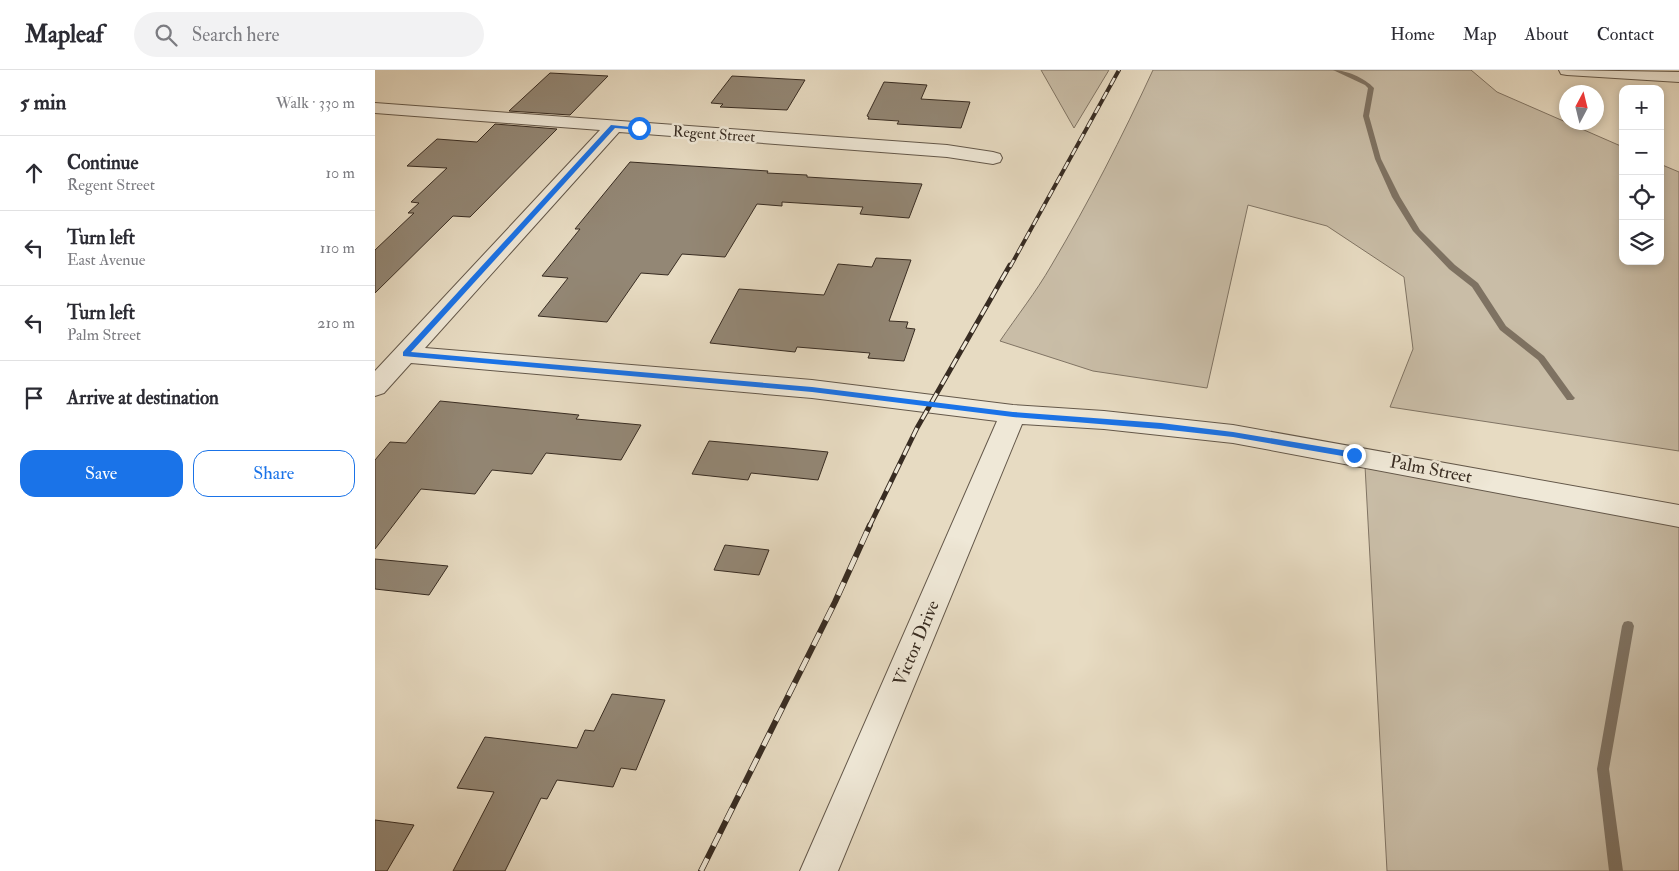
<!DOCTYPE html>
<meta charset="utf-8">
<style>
:root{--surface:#fff;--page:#f2f2f3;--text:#2b2b33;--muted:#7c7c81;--line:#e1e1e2;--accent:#1a73e8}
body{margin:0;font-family:"IM FELL Double Pica",serif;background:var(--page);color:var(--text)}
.controls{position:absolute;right:15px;top:15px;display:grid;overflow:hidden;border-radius:10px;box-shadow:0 2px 8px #0003}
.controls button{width:45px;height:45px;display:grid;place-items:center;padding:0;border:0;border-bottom:1px solid var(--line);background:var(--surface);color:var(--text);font:25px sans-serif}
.compass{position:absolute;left:1184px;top:15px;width:45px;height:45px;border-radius:50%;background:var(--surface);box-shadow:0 2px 8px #0003;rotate:7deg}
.stop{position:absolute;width:15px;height:15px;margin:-11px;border:4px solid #1a73e8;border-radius:50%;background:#fff}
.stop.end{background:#1a73e8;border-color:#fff;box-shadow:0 1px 5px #0008}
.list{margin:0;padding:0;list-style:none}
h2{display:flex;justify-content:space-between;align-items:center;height:65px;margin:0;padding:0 20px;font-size:21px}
h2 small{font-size:16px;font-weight:400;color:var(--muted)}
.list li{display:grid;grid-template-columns:32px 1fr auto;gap:15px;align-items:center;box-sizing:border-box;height:75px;padding:0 20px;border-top:1px solid var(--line)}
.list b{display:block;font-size:19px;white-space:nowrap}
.list p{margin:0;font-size:16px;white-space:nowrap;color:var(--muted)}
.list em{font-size:16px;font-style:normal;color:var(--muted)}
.actions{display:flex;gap:10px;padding:15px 20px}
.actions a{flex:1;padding:11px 0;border:1px solid var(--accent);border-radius:15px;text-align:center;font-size:18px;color:var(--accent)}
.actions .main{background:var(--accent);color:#fff}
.icon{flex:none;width:28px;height:28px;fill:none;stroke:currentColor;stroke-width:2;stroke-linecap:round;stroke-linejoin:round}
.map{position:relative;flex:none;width:1304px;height:801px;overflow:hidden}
header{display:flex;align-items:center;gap:30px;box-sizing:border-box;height:70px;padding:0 25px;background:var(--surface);border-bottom:1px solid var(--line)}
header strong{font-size:24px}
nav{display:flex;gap:28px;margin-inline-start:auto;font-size:18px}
.search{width:350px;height:45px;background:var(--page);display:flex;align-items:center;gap:12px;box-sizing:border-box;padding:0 18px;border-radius:28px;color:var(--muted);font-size:19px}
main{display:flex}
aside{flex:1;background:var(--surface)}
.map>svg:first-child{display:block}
</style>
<header>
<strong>Mapleaf</strong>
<div class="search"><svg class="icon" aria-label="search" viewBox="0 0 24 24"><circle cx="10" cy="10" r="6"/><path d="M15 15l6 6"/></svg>Search here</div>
<nav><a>Home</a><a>Map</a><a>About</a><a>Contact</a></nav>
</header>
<main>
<aside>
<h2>5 min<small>Walk · 330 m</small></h2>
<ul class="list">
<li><svg class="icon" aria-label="ahead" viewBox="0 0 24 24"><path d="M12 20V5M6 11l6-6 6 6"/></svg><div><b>Continue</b><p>Regent Street</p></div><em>10 m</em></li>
<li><svg class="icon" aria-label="left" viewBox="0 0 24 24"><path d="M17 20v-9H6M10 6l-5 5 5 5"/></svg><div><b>Turn left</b><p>East Avenue</p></div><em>110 m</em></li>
<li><svg class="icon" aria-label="left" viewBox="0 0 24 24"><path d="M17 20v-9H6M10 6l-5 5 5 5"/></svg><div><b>Turn left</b><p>Palm Street</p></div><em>210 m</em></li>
<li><svg class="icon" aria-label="arrive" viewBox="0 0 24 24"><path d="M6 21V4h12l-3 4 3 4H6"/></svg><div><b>Arrive at destination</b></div></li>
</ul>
<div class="actions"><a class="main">Save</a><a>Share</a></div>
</aside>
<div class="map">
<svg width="1304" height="801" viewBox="0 0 1304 801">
<rect width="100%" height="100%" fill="#e7dbc2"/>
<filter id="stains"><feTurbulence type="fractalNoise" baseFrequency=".004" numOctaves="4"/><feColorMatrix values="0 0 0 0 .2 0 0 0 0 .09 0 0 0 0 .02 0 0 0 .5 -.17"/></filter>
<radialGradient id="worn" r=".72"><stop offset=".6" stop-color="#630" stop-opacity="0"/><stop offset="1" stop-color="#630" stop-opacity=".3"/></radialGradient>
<path fill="#c9bda7" stroke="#807464" d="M 666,0 L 734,0 L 699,58 Z
M 778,0 L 1096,0 L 1122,22 L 1248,77 L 1248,191 L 1285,191 L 1285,94 L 1304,102 L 1304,381 L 1015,337 L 1038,279 L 1029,207 L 952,156 L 873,135 L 832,318 L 718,301 L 625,271 C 642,246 661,222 676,196 C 714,132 747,67 778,0 Z
M 990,396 L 1304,456 L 1304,801 L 1012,801 Z"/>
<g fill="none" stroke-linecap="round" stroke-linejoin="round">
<path fill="#7e7262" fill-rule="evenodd" d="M 958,0 C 971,0 990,8 999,18 L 994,46 L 1006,89 L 1025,127 L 1045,160 L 1080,195 L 1103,213 L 1131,256 L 1169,286 L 1198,326 L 1200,328 L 1198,330 L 1192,330 L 1163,290 L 1125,260 L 1097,217 L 1074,199 L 1038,161 L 1017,127 L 1000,89 L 988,46 L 993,18 L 990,15 Z
M 1253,551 L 1257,552 L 1259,556 L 1234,699 L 1248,801 L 1234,801 L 1222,699 L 1247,556 L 1249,552 Z"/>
</g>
<path fill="#938775" stroke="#382c22" d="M 175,3 L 233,6 L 195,45 L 134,41 Z
M 357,6 L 430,10 L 412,40 L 345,37 L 348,34 L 336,33 Z
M 509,12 L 552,15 L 546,29 L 595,32 L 586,58 L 522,54 L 524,51 L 493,49 L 494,47 L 492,46 Z
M 120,54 L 182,59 L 95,147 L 78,146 L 0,223 L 0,180 L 39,143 L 33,143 L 44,133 L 36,132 L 72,98 L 32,96 L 62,69 L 102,72 Z
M 255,92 L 393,101 L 392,103 L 432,105 L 432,107 L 547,114 L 534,148 L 485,144 L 488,137 L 407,132 L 407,136 L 382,134 L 350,187 L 307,184 L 293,205 L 266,203 L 232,252 L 163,246 L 193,208 L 167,206 L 205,159 L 200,159 Z
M 501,188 L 536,190 L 514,251 L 533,252 L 531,258 L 540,259 L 529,291 L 493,288 L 495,283 L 422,277 L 420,282 L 335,273 L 364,219 L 449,225 L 463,194 L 497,197 Z
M 65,331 L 204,345 L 201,349 L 266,355 L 246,390 L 171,383 L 157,404 L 117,400 L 100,424 L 46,419 L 0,479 L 0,390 L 15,372 L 31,373 Z
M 334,371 L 413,378 L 453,382 L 443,410 L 376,403 L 373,410 L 317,404 Z
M 350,475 L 394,480 L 384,505 L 339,500 Z
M 0,489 L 73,496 L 54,525 L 0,519 Z
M 237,624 L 290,630 L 261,700 L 246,698 L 238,717 L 182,710 L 172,729 L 166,728 L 130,801 L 78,801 L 119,722 L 82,718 L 110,667 L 202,678 L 210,660 L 219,661 Z
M 0,750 L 39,755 L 12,801 L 0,801 Z"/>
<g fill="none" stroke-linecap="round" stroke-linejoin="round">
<defs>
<path id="minor" d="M 1184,0 L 1304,2 L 1304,12 L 1192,5 L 1186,4 Z
M 0,33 L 572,75 L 618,82 L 625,84 L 627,88 L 625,92 L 618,94 L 572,87 L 244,62 L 50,278 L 437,310 L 638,335 L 729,341 L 858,355 L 1304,435 L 1304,457 L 858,373 L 729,359 L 647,354 L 463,801 L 425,801 L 622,351 L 437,328 L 36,293 L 9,323 L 0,326 L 0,301 L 225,60 L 0,43 Z"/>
</defs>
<use href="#minor" stroke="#64584a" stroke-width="2"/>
<use href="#minor" fill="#efe8d7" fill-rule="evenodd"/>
<defs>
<path id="rail-far2" d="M 635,197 L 744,0"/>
<path id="rail-far1" d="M 494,457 L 542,358 L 635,195"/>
<path id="rail" d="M 326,801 L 460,532 L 495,455"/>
</defs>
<use href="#rail-far2" stroke="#382c22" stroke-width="4"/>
<use href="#rail-far1" stroke="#382c22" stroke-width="5"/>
<use href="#rail" stroke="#382c22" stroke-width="6"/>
<use href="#rail-far2" stroke="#efe8d7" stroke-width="2.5" stroke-dasharray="8" stroke-linecap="butt"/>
<use href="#rail-far1" stroke="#efe8d7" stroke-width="3" stroke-dasharray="10" stroke-linecap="butt"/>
<use href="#rail" stroke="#efe8d7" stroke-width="4.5" stroke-dasharray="14" stroke-linecap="butt"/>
</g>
<path fill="#1a73e8" d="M 236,55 L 266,58 L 264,60 L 240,58 L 36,282 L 437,317 L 638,342 L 786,353 L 858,362 L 979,382 L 983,385 L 979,388 L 858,367 L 786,359 L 638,347 L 437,322 L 28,286 L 28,282 Z"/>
<g text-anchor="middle" stroke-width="5" stroke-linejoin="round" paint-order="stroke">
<g font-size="15" fill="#382c22" stroke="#efe8d7">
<text transform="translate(339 64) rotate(4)" y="5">Regent Street</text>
</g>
<g font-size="18" fill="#382c22" stroke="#efe8d7">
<text transform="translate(1056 399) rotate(11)" y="6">Palm Street</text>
<text transform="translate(541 573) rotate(-67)" y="6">Victor Drive</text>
</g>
</g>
<rect width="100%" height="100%" filter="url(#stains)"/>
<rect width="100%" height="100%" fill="url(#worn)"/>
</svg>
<div class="controls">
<button>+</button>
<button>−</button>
<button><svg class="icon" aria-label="locate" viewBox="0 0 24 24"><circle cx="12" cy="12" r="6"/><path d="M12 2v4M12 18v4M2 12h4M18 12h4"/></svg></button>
<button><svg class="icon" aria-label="layers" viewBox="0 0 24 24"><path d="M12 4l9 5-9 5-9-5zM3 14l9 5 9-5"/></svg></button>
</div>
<svg class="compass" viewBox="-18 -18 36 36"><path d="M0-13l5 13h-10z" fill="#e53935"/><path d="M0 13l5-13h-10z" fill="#7c7c81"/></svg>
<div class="stop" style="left:264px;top:58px"></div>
<div class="stop end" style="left:979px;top:385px"></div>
</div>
</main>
